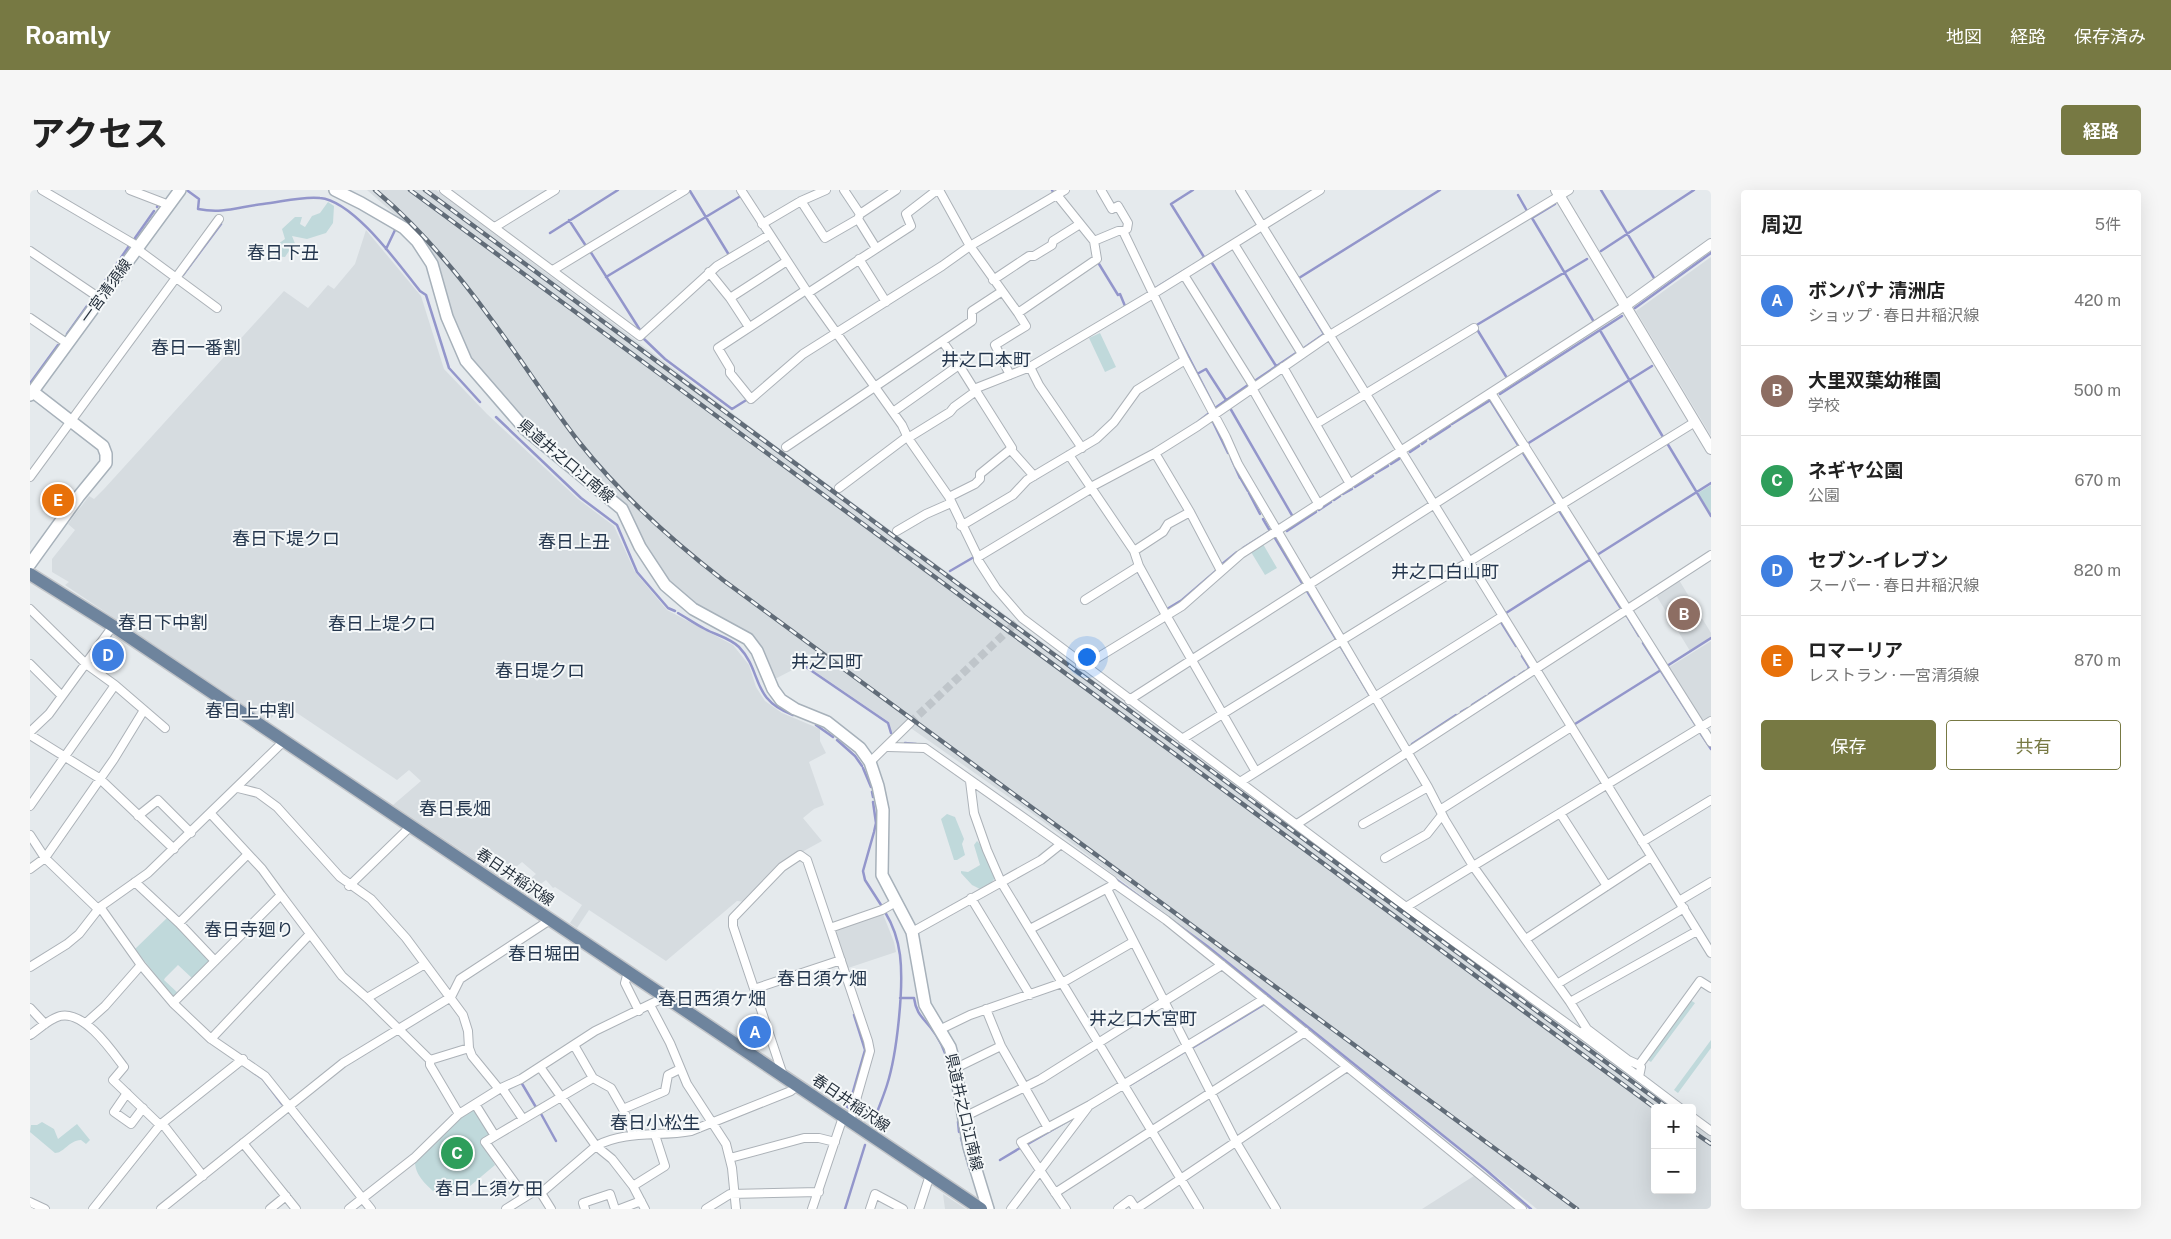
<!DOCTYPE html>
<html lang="ja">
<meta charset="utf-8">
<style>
:root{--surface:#fff;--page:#f6f6f6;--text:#222;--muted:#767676;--line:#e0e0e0;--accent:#777943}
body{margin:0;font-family:"Public Sans","Noto Sans JP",sans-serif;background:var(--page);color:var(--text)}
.controls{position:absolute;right:15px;bottom:15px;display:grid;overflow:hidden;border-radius:5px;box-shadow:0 5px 20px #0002}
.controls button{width:45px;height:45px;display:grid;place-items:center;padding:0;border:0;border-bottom:1px solid var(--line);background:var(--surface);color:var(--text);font:25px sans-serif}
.you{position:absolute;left:1056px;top:466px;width:18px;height:18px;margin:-12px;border:4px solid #fff;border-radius:50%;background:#1a73e8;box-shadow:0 0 0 8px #1a73e833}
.badge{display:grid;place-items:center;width:32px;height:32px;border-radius:50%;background:var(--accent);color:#fff;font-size:16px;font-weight:700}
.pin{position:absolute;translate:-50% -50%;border:2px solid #fff;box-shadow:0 1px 5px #0006}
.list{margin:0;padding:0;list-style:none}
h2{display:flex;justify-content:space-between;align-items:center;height:65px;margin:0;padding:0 20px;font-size:21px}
h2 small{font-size:16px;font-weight:400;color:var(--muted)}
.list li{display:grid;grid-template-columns:32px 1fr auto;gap:15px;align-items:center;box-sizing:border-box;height:90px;padding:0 20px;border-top:1px solid var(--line)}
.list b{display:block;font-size:19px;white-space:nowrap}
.list p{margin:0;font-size:16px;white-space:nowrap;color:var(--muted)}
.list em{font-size:16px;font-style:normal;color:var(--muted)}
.actions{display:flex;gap:10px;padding:15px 20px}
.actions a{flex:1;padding:11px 0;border:1px solid var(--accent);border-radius:5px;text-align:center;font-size:18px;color:var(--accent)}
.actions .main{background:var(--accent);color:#fff}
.map{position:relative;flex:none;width:1681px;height:1019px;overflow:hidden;border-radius:5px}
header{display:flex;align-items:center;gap:30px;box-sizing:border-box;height:70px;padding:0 25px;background:var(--accent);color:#fff}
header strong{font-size:24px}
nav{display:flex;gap:28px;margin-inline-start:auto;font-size:18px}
.intro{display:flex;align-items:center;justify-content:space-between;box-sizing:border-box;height:120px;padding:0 30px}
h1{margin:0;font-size:35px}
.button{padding:12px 22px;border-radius:5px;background:var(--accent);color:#fff;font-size:18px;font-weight:700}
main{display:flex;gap:30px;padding:0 30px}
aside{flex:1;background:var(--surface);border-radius:5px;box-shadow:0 5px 20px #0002}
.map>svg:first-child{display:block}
</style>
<header>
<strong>Roamly</strong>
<nav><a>地図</a><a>経路</a><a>保存済み</a></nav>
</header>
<div class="intro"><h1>アクセス</h1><a class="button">経路</a></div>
<main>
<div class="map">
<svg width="1681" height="1019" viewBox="0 0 1681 1019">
<rect width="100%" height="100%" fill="#e5eaed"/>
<path fill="#d6dce0" d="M 337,0 L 406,0 L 742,253 L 1644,918 L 1625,918 L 1625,1000 L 1662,1000 L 1662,931 L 1681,945 L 1681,1019 L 1507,1019 L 1177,755 L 1003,624 L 875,534 L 864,544 L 860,542 L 859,532 L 774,474 L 743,490 L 735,466 L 666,417 L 638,394 L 617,363 L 602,326 L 595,316 L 484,223 L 433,160 L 404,71 L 392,48 Z
M 336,40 L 391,106 L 414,179 L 457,224 L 548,309 L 584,336 L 605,382 L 637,420 L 703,455 L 719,475 L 726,497 L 735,511 L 752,523 L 790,539 L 790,551 L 796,563 L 779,572 L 794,615 L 784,619 L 773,628 L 792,651 L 750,674 L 715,712 L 707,711 L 636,771 L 559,720 L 547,738 L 540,733 L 552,715 L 525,697 L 523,698 L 516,690 L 497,704 L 488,699 L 506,684 L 492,672 L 473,688 L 363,615 L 391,591 L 379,580 L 367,590 L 255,515 L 238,531 L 35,395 L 39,392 L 22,382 L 22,369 L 45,340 L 38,334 L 59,306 L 64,309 L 74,299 L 254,101 L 278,118 L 298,95 L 304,99 L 325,74 Z
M 1681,67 L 1681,246 L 1606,121 Z
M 1649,390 L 1681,443 L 1681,447 L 1660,461 L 1626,405 Z
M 1681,451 L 1681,527 L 1671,530 L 1638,478 Z
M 853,724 L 864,752 L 866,762 L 818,778 L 805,742 L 808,738 Z
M 1447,984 L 1489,1019 L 1392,1019 Z
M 913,1004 L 936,1019 L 915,1019 Z"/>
<path fill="#c0d9db" d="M 298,12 L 304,16 L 303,33 L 296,43 L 277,49 L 262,46 L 266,56 L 259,61 L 255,67 L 245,66 L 241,59 L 255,49 L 252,39 L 265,27 L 272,27 L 270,34 L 275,37 L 282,26 L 290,23 Z
M 1070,143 L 1086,177 L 1075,182 L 1059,148 Z
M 1681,295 L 1681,324 L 1668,303 Z
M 1233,354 L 1247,378 L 1235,385 L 1221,362 Z
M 917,624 L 925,627 L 934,649 L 932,654 L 935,665 L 927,670 L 924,670 L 911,629 Z
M 947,651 L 953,657 L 965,688 L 961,693 L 950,699 L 942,695 L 931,683 L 931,681 L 938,682 L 950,675 L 944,655 Z
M 138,727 L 179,768 L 179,773 L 163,789 L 148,775 L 135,788 L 134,790 L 149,804 L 145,807 L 142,806 L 105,759 Z
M 1660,810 L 1665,813 L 1621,872 L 1616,869 Z
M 1681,850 L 1681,858 L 1648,903 L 1644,900 Z
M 443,920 L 447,920 L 460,945 L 452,950 L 452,953 L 465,975 L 427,1007 L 420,1003 L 411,1008 C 400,998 386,988 385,973 L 430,928 Z
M 12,932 L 24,939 L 28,949 L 47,934 L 60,950 L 56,954 L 51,950 C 38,951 34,963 25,963 L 0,942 L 1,935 L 7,935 Z"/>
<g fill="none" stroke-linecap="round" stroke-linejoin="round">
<path stroke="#9396cb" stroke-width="2.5" d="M 1022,0 L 1023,2
M 1163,0 L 1141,14 L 1174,67 L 1171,70
M 1571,0 L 1624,88
M 158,1 L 169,9 L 168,19 C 193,24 208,17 233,14 C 251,12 272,6 290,8 C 324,11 369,75 390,101 L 396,105 L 419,178 L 450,212
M 660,1 L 699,65
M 1488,5 L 1497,21
M 1525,14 L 1502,28 L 1564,132
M 127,17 L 128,15
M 539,30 L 556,56
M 520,43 L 588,0
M 105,48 L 124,21
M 356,59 L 366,38
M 560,61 L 610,140
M 1571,61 L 1664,0
M 1250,71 L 1294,144 L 1274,158
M 1182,73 L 1246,176
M 1069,74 L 1088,105 L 1090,104 L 1095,116
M 153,85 L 191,34
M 576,87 L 709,7
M 1269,88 L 1410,0
M 70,98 L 99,56
M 1124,99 L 1155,80
M 1605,118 L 1681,63
M 1138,127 L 1185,218 L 1218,195
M 1571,142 L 1633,247
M 37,144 L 62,109
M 613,148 L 635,169 L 702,219 L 718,209
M 1167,184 L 1176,179 L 1196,210
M 1477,188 L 1445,136 L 1557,69
M 1226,190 L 1266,163
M 1,192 L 28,155
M 1470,204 L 1592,126
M 1460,210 L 1488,255
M 1200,218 L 1263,327
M 466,227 L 551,308 L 587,335 L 607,382 L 638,418 L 645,421
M 1169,231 L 1178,224
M 1183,232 L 1198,263
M 1422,234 L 1459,211
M 1400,249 L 1420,236
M 1637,253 L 1681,326
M 1392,254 L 1396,251
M 1497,254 L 1622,176
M 1380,262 L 1389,256
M 1493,263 L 1525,313
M 1201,268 L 1210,288
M 1361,274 L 1369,269
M 1346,283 L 1358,276
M 1211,289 L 1218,301
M 1325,297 L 1343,286
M 1219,303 L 1230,324
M 1313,304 L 1322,299
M 1304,310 L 1310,306
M 1289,320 L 1301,312
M 1530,322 L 1590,417
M 1257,341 L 1286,322
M 1245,348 L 1272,393
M 1213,358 L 1240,341 L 1233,329
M 1567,365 L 1681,293
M 1191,375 L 1207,362
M 920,381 L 944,367
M 1108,382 L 1124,411
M 1277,401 L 1306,449
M 1137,419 L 1152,410 L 1187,380
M 648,423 C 657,428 665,434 675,439 C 686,445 700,448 709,457 C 733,482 720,509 763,525
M 1476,423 L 1561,369
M 1597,426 L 1609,446
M 1471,432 L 1486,456
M 1613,453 L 1665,534
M 1311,457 L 1339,504
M 1492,466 L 1499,477 L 1498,479
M 773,475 L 858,533 L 861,543
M 1637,476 L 1681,448
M 1489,485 L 1495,481
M 1459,504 L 1485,487
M 1442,515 L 1456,506
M 1431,522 L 1438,518
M 1545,534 L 1631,480
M 786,535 L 803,547
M 1671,544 L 1681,559
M 807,550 L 825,566 L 832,576
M 875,553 L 886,554
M 1382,554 L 1426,525
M 833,578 L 841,597
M 842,602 L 843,607
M 843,612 L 846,633 L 844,642 L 833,681 L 835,690 L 853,718
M 1050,663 L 1177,756 L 1456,980 L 1501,1019
M 870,808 L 884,808 C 886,823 892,827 901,838 C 909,848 915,861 918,873
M 1162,858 L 1233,815
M 223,882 L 233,889 L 252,914
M 489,893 L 491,892 L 507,919
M 1100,895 L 1156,861
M 466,905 L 472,902
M 822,905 L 835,860 L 824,825
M 816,916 L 819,918 L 820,913
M 510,922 L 526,951
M 261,924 L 278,946
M 928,932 L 929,942
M 843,934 C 847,921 853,908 857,895 C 867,864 874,797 870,765 C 868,750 863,735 855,722
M 931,948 L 937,970
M 996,955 L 1045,927
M 970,970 L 990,958
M 938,974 L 941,981
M 815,1019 L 835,955"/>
<path stroke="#bfc5ca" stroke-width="8" stroke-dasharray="8 4" stroke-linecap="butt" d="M 880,533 L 986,433"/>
<defs>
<path id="minor" d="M 12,0 L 109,57
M 100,0 L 139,15
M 414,0 L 610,146 L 687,76 L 739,45
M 711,0 L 778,103 L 872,235 L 878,248 L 919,307 L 948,367 L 948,370 L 966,398 L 992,428 L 1376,717 L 1550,843 L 1557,839
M 814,0 L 830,24 L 828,29 L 846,58
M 909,0 L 940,56 L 988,123 L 1067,69 L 1064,51 L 1027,5
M 1071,0 L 1082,19 L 1088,16 L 1098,33 L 1097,39 L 1093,41
M 1210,0 L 1681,763
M 771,11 L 795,48 L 828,29
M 830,24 L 866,0
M 732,34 L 771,11 L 796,0
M 465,37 L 525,0
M 1064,51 L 1088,41 L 1093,41 L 1155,170 L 1196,247 L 1208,274 L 1398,597 L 1415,630 L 1443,676 L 1540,812 L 1557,839 L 1598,870 L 1609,875 L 1670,791 L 1681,798
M 1204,54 L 1272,164
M 107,59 L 187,118
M 0,61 L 71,109
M 829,69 L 856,112
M 523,80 L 655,0
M 679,82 L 700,108
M 1154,85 L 1224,197
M 963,90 L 999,66 L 1004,66 L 1022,55 L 1023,51 L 1050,34
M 776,100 L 688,158 L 700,178 L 700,183 L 721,209 L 773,164 L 912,76 L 940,56 L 1035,0
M 778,103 L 881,36 L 876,24 L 907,0
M 0,128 L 38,154
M 719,137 L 700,108 L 757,71
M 913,152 L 929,175
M 1000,177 L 1009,195 L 1052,258
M 1253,177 L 1320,294
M 980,185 L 965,155 L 996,136 L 988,123
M 1222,198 L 1289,315
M 1461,203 L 1681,552
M 863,222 L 929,175 L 944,199
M 1286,234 L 1444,138
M 878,248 L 920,222 L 924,217 L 946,201 L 944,199 L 1000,177 L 1123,104 L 1290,0
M 756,257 L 942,131 L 942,121 L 971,102
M 980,259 L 1004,286
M 1125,263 L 1160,322 L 1191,381
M 1039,265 L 1104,361 L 1109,376 L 1136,425 L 1226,582
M 0,287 L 189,29
M 1061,297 L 1125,263 L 1168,236 L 1300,145 L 1539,0
M 809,298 L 878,246
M 919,307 L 945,294 L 950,289 L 950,284 L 982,258 L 946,201
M 931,336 L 983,305 L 997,290 L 1066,249 L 1084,232 L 1107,200 L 1155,170
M 867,341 L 896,324 L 921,313
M 1104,361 L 1133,342 L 1138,334 L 1160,322
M 948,367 L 1062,298
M 1055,410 L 1109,376
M 0,419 L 56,474 L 85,495 L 135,538
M 0,474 L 32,506
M 1050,475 L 1054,476 L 1152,416 L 1211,364 L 1595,116
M 1099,510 L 1495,256
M 0,542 L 19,524 L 83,436
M 0,545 L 69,588 L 144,659
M 1152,549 L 1665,232
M 858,557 L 895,558 L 1082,690 L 1085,694 L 1000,739
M 840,572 L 880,533
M 940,591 L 944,623 L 957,660 L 971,692 L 1169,1019
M 1210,592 L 1473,426
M 208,598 L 228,603 L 247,617 L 310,687 L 341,709 L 376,748 L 433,825 L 438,841 L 439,858 L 442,866 L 469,899 L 491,889 L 565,841 L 635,807
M 0,616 L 85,495
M 1410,620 L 1541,537
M 1530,623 L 1577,696
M 181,624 L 232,679 L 251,705
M 108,626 L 128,610 L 161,643
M 1267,634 L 1681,365
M 1333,634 L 1398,597
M 0,645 L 15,668 L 68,719
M 1612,652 L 1681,610
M 1355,668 L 1397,644 L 1412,625
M 0,679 L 15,668 L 84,569 L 114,520
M 105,692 L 149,733 L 185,771
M 1085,694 L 1136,730 L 1192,775 L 1492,1019
M 319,696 L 381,636
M 1077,699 L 1206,952 L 1246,1019
M 941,708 L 1000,805
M 1649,711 L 1681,692
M 70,717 L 111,775 L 143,813 L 181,849 L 235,886 L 341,1019
M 1376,717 L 1681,531
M 149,733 L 218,664
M 800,738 L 852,720 L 866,712
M 882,742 L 1011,670 L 1031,654
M 1496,749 L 1621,667
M 0,777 L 37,754 L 49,744 L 70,717 L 118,683 L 253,552
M 598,782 L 595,793 L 609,821
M 1527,794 L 1654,718
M 724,799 L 811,770
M 337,808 L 395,774
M 1540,812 L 1667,741
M 143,813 L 251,705 L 312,786 L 337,808 L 400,870 L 400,875 L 429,924
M 620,815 L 640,853 L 657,894 L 696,954 L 702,978 L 706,1019
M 0,818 L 15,834
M 956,819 L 971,856 L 1018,938
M 56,833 L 75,816 L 111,775
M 909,840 L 940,825 L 1032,793 L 1103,752
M 1550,843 L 1609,887
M 0,845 C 9,839 19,829 30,826 C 54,820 82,861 94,877 L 83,890 L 130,935 L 135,937 L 173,986
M 181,849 L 280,744
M 544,855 L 563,888 L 581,898 L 593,919 L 603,944
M 400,870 L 439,858
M 1609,875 L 1611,877 L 1609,887 L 1650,918
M 510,877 L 566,956 L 582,969 L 603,996 L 615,1019
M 926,878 L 971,856
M 753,885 L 703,736 L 703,728 L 752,677 L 770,665 L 777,670 L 838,851 L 840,861 L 820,931
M 472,898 L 493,929
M 97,903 L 84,922 L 101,934 L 113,918
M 445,914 L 465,946 L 455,952 L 495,1007
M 593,919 L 635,901 L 638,885 L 650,879
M 934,927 L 1011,889 L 1192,775
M 1662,927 L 1681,941
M 465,946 L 563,888
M 213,953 L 266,1019
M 700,968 L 774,948 L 789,948 L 805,952
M 603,996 L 635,976 L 625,945
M 511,1003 L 521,1019
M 1025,1003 L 1275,842
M 0,1012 L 15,1019
M 63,1019 L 130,935 L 213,869
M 131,1019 L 313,873 L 421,807 L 430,789 L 520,730
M 240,1019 L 256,1006
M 319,1019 L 384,968 L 429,924 L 469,899
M 476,1019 L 503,1002 L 511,1003 L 566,956 C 596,940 629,947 661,941 L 761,901 L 767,896
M 555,1019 L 553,1013 L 580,1004 L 585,1019
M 590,1019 L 611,1011
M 676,1019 L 700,1004 L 789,1002
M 782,1019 L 813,927
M 840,1019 L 845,1004 L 873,1019
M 889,1019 L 900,985
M 981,1019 L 1058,917
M 1036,1019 L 991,952 L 1060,915 L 1234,809
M 1088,1019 L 1100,1010 L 1106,1019 L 1317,877"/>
<path id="tertiary" d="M 1526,0 L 1681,259
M 1595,116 L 1681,54"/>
<path id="secondary" d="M 305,0 L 331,13 L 374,38 L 387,51 L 402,74 L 417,127 L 436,171 L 495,239 L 592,319 L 610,357 L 635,395 L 663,419 L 718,449 L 727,461 L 743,499 L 751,510 L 765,519 L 797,532 L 830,558 L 840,572 L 848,596 L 853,620 L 852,685 L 882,742 L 895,815 L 920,857 L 923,868 L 939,957 L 958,1019
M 0,205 L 150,0
M 0,374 L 49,306 L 76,273 L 76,264 L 73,256 L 2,201"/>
<path id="primary" d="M 0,384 L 83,436 L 951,1019"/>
</defs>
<use href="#minor" stroke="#acb2b8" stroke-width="10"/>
<use href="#tertiary" stroke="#acb2b8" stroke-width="12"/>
<use href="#secondary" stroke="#a7b1ba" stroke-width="14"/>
<use href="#primary" stroke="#c2c5c9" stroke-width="15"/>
<use href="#minor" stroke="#fff" stroke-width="8"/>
<use href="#tertiary" stroke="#fff" stroke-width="10"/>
<use href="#secondary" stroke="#fff" stroke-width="11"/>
<use href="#primary" stroke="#6e849d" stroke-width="12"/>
<defs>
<path id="rail" d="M 345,0 C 390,38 427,82 461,129 C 491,169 518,212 549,252 C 591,305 640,349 693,390 L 1547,1019
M 380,0 L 1625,918
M 395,0 L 1638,918
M 1662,941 L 1681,954"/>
</defs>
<use href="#rail" stroke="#616c78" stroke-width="4.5"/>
<use href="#rail" stroke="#f5f8f9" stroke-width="2.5" stroke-dasharray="8" stroke-linecap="butt"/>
</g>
<g text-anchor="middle" stroke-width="4" stroke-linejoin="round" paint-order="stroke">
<g font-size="15" fill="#26313d" stroke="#f5f8f9">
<text transform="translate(76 101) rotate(-54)" y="5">一宮清須線</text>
<text transform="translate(536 271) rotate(40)" y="5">県道井之口江南線</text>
<text transform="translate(485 687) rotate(34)" y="5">春日井稲沢線</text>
<text transform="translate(821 913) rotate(34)" y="5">春日井稲沢線</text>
<text transform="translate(934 922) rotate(77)" y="5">県道井之口江南線</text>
</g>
<g font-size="18" fill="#24364d" stroke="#f5f8f9">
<text x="253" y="69">春日下丑</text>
<text x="166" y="164">春日一番割</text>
<text x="956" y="176">井之口本町</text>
<text x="256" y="355">春日下堤クロ</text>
<text x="544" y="358">春日上丑</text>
<text x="1415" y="388">井之口白山町</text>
<text x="133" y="439">春日下中割</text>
<text x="352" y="440">春日上堤クロ</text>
<text x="797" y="478">井之口町</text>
<text x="510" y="487">春日堤クロ</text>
<text x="220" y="527">春日上中割</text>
<text x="425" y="625">春日長畑</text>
<text x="219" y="746">春日寺廻り</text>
<text x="514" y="770">春日堀田</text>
<text x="792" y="795">春日須ケ畑</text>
<text x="682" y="815">春日西須ケ畑</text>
<text x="1113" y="835">井之口大宮町</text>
<text x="625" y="939">春日小松生</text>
<text x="459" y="1005">春日上須ケ田</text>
</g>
</g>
</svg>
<div class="controls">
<button>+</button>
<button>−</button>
</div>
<div class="you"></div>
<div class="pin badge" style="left:725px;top:842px;background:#3f7fe0">A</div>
<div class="pin badge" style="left:1654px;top:424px;background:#8d6e63">B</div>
<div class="pin badge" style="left:427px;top:963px;background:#2e9e5b">C</div>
<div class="pin badge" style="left:78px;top:465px;background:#3f7fe0">D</div>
<div class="pin badge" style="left:28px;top:310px;background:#e8710a">E</div>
</div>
<aside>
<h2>周辺<small>5件</small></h2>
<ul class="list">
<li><span class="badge" style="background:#3f7fe0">A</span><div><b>ボンパナ 清洲店</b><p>ショップ · 春日井稲沢線</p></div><em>420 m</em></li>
<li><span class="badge" style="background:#8d6e63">B</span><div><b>大里双葉幼稚園</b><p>学校</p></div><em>500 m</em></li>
<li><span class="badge" style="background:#2e9e5b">C</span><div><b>ネギヤ公園</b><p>公園</p></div><em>670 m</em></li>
<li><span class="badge" style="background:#3f7fe0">D</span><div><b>セブン-イレブン</b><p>スーパー · 春日井稲沢線</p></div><em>820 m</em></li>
<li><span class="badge" style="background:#e8710a">E</span><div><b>ロマーリア</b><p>レストラン · 一宮清須線</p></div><em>870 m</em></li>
</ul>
<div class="actions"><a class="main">保存</a><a>共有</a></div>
</aside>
</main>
